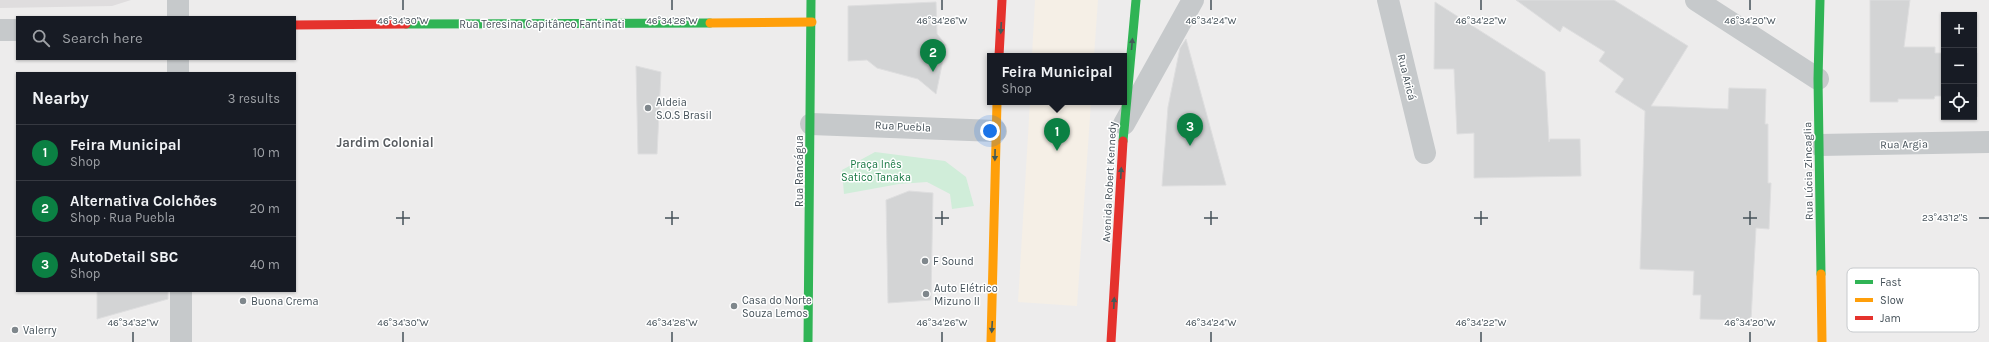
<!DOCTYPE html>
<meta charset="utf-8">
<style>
:root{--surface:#171b24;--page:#20242c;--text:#f1f3f6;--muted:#9ea1a6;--line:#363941;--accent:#0b8043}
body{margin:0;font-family:Karla,sans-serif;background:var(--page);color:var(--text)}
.controls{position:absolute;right:12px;top:12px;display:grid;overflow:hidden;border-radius:0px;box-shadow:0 1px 3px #0004}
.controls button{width:36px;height:36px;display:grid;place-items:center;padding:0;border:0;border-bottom:1px solid var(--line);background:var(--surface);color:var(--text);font:20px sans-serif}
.you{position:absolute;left:990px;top:131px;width:14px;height:14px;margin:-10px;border:3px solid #fff;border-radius:50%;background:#1a73e8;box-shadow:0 0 0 6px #1a73e833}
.badge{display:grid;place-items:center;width:26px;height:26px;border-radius:50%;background:var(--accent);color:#fff;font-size:13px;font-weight:700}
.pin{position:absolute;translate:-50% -33px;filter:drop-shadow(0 1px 2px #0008)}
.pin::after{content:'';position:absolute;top:21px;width:14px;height:12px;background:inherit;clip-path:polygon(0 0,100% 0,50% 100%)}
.popup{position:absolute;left:987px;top:53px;width:140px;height:52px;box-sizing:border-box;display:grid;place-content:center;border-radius:0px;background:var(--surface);filter:drop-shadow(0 1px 3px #0005);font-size:13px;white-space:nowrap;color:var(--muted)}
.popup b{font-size:15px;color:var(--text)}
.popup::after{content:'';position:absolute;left:50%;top:100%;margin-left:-8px;border:8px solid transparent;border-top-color:var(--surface)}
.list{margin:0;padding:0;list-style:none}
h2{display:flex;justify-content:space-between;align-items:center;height:52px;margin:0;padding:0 16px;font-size:17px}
h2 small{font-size:13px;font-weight:400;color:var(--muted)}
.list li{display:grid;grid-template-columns:26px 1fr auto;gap:12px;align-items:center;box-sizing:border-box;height:56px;padding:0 16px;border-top:1px solid var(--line)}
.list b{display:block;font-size:15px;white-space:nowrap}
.list p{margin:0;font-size:13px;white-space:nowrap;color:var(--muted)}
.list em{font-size:13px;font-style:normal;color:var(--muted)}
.icon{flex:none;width:22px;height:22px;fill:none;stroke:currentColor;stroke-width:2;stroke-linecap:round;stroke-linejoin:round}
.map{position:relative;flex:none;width:1989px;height:342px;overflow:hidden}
.search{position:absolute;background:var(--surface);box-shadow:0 1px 3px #0004;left:16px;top:16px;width:280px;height:44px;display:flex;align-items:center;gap:10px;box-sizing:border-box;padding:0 14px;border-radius:0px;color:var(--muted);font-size:15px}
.panel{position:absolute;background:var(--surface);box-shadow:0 1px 3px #0004;left:16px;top:72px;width:280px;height:220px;border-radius:0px}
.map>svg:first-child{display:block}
</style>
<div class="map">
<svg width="1989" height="342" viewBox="0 0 1989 342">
<rect width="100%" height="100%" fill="#edecec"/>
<path fill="#f5efe6" d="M 1035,0 L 1098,0 L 1094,56 L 1032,56 Z
M 1030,102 L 1091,102 L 1077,306 L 1018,302 Z"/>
<path fill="#dfddde" d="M 0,0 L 131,0 L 112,6 L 0,8 Z"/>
<path fill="#d0edd9" d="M 875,152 L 945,161 L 966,177 L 974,206 L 952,209 L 950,194 L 927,182 L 899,184 L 844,194 L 842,170 Z"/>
<path fill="#d3d4d5" stroke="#dededf" d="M 1516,0 L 1614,0 L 1688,46 L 1651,106 L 1728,109 L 1729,88 L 1766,89 L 1765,124 L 1768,124 L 1768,183 L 1771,183 L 1769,229 L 1756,228 L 1751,320 L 1700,319 L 1701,295 L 1693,295 L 1694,271 L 1640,269 L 1645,111 L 1615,92 L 1624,79 L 1599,61 L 1605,52 L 1563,26 L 1560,32 Z
M 1870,0 L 1910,0 L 1904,47 L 1935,47 L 1935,53 L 1944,53 L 1944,96 L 1935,96 L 1934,99 L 1898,99 L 1898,102 L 1870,102 Z
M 936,2 L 937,34 L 946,45 L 936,94 L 918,79 L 877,68 L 867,60 L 848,61 L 848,6 Z
M 1435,2 L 1545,72 L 1549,142 L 1550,139 L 1580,139 L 1581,176 L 1474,178 L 1474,133 L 1457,134 L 1454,69 L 1434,69 Z
M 1186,39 L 1226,185 L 1162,186 L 1168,107 L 1180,48 Z
M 1974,53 L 1977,53 L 1977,97 L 1974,97 Z
M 636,66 L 661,72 L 657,154 L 638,154 Z
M 909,191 L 933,193 L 931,300 L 888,303 L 886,200 Z
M 97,291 L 168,291 L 168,299 L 97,319 Z"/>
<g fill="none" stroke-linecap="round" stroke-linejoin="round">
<path stroke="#c6c9cb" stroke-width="22" d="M 178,0 L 178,17
M 1388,0 L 1425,153
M 1696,0 L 1818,79
M 0,30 L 17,30
M 178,59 L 178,73
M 811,124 L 996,131
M 1124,124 L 1193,0
M 1819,145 L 1989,142
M 181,342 L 181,291"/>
<path stroke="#30b455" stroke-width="9" d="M 1820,0 L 1818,79 L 1821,274
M 406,24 L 710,23
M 1123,141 L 1136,0
M 808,342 L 811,0"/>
<path stroke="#ff9f0a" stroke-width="9" d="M 710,23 L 812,22
M 1821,274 L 1822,342
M 991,342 L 997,102"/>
<path stroke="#e5322d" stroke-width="9" d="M 295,25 L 406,24
M 999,56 L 1002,0
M 1111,342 L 1123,141"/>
</g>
<defs><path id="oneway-solid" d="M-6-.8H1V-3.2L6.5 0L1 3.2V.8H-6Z"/></defs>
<g fill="#425a58">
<use href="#oneway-solid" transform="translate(1001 28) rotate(93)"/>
<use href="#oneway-solid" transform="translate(1132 44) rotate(-85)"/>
<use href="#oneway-solid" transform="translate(995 155) rotate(91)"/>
<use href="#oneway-solid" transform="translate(1121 173) rotate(-87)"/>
<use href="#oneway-solid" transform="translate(1114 303) rotate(-87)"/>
<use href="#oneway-solid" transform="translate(992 327) rotate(93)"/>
</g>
<path fill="none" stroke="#445058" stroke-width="1.5" d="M 403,0 L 403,10M 672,0 L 672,10M 942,0 L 942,10M 1211,0 L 1211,10M 1481,0 L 1481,10M 1750,0 L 1750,10M 403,211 L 403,225M 672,211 L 672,225M 942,211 L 942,225M 1211,211 L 1211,225M 1481,211 L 1481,225M 1750,211 L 1750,225M 396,218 L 410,218M 665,218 L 679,218M 935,218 L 949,218M 1204,218 L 1218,218M 1474,218 L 1488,218M 1743,218 L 1757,218M 1979,218 L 1989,218M 133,332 L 133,342M 403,332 L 403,342M 672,332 L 672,342M 942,332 L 942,342M 1211,332 L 1211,342M 1481,332 L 1481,342M 1750,332 L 1750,342"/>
<g fill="#7f878c" stroke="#fff" stroke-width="1.5">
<circle cx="648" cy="108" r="4"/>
<circle cx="925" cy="261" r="4"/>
<circle cx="926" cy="294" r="4"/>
<circle cx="243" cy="301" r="4"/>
<circle cx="734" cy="306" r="4"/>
<circle cx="15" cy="330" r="4"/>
</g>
<g text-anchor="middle" stroke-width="3" stroke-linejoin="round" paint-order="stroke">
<g font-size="11" fill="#445058" stroke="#fff">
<text x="542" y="28">Rua Teresina Capitâneo Fantinati</text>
<text transform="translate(1407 77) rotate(76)" y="4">Rua Aricá</text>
<text transform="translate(903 126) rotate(3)" y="4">Rua Puebla</text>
<text transform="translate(1904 144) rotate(-1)" y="4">Rua Argia</text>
<text transform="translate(799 171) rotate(-90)" y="4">Rua Rancágua</text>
<text transform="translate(1808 171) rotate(-91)" y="4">Rua Lúcia Zincaglia</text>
<text transform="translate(1109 182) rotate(-87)" y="4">Avenida Robert Kennedy</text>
</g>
<g font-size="11" fill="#445058" stroke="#fff" text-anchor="start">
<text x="656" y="106">Aldeia<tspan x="656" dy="13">S.O.S Brasil</tspan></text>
<text x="933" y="265">F Sound</text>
<text x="934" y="292">Auto Elétrico<tspan x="934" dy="13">Mizuno II</tspan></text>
<text x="742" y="304">Casa do Norte<tspan x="742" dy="13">Souza Lemos</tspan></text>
<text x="251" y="305">Buona Crema</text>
<text x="23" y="334">Valerry</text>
</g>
<g font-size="11" fill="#177742" stroke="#fff">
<text x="876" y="168">Praça Inês<tspan x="876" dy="13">Satico Tanaka</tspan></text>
</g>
<g font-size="13" font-weight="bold" fill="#585c60" stroke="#fff">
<text x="385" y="147">Jardim Colonial</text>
</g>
</g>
<rect x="1847" y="268" width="132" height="64" rx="6" fill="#fff" stroke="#c7cacd" stroke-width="1"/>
<rect x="1855" y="280" width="18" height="4" fill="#30b455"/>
<rect x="1855" y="298" width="18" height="4" fill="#ff9f0a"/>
<rect x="1855" y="316" width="18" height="4" fill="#e5322d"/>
<g font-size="11" fill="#445058">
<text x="1880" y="286">Fast</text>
<text x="1880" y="304">Slow</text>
<text x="1880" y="322">Jam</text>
</g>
<g font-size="10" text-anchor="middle" fill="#445058" stroke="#fff" stroke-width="3" stroke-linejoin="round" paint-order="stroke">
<text x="403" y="24">46°34'30"W</text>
<text x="672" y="24">46°34'28"W</text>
<text x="942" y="24">46°34'26"W</text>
<text x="1211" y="24">46°34'24"W</text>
<text x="1481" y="24">46°34'22"W</text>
<text x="1750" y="24">46°34'20"W</text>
<text x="1945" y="221">23°43'12"S</text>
<text x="133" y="326">46°34'32"W</text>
<text x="403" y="326">46°34'30"W</text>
<text x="672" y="326">46°34'28"W</text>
<text x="942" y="326">46°34'26"W</text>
<text x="1211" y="326">46°34'24"W</text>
<text x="1481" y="326">46°34'22"W</text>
<text x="1750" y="326">46°34'20"W</text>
</g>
</svg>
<div class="controls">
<button>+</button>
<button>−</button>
<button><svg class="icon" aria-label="locate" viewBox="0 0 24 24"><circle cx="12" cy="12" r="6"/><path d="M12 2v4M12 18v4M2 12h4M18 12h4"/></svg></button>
</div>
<div class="you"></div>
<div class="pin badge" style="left:1057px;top:151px">1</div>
<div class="popup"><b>Feira Municipal</b>Shop</div>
<div class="pin badge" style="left:933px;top:72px">2</div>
<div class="pin badge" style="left:1190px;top:146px">3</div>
<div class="search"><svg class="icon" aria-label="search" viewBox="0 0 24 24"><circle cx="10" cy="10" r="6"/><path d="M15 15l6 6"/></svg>Search here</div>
<section class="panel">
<h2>Nearby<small>3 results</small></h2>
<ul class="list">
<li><span class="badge">1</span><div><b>Feira Municipal</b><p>Shop</p></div><em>10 m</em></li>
<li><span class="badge">2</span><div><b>Alternativa Colchões</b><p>Shop · Rua Puebla</p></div><em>20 m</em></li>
<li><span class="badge">3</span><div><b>AutoDetail SBC</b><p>Shop</p></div><em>40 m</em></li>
</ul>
</section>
</div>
